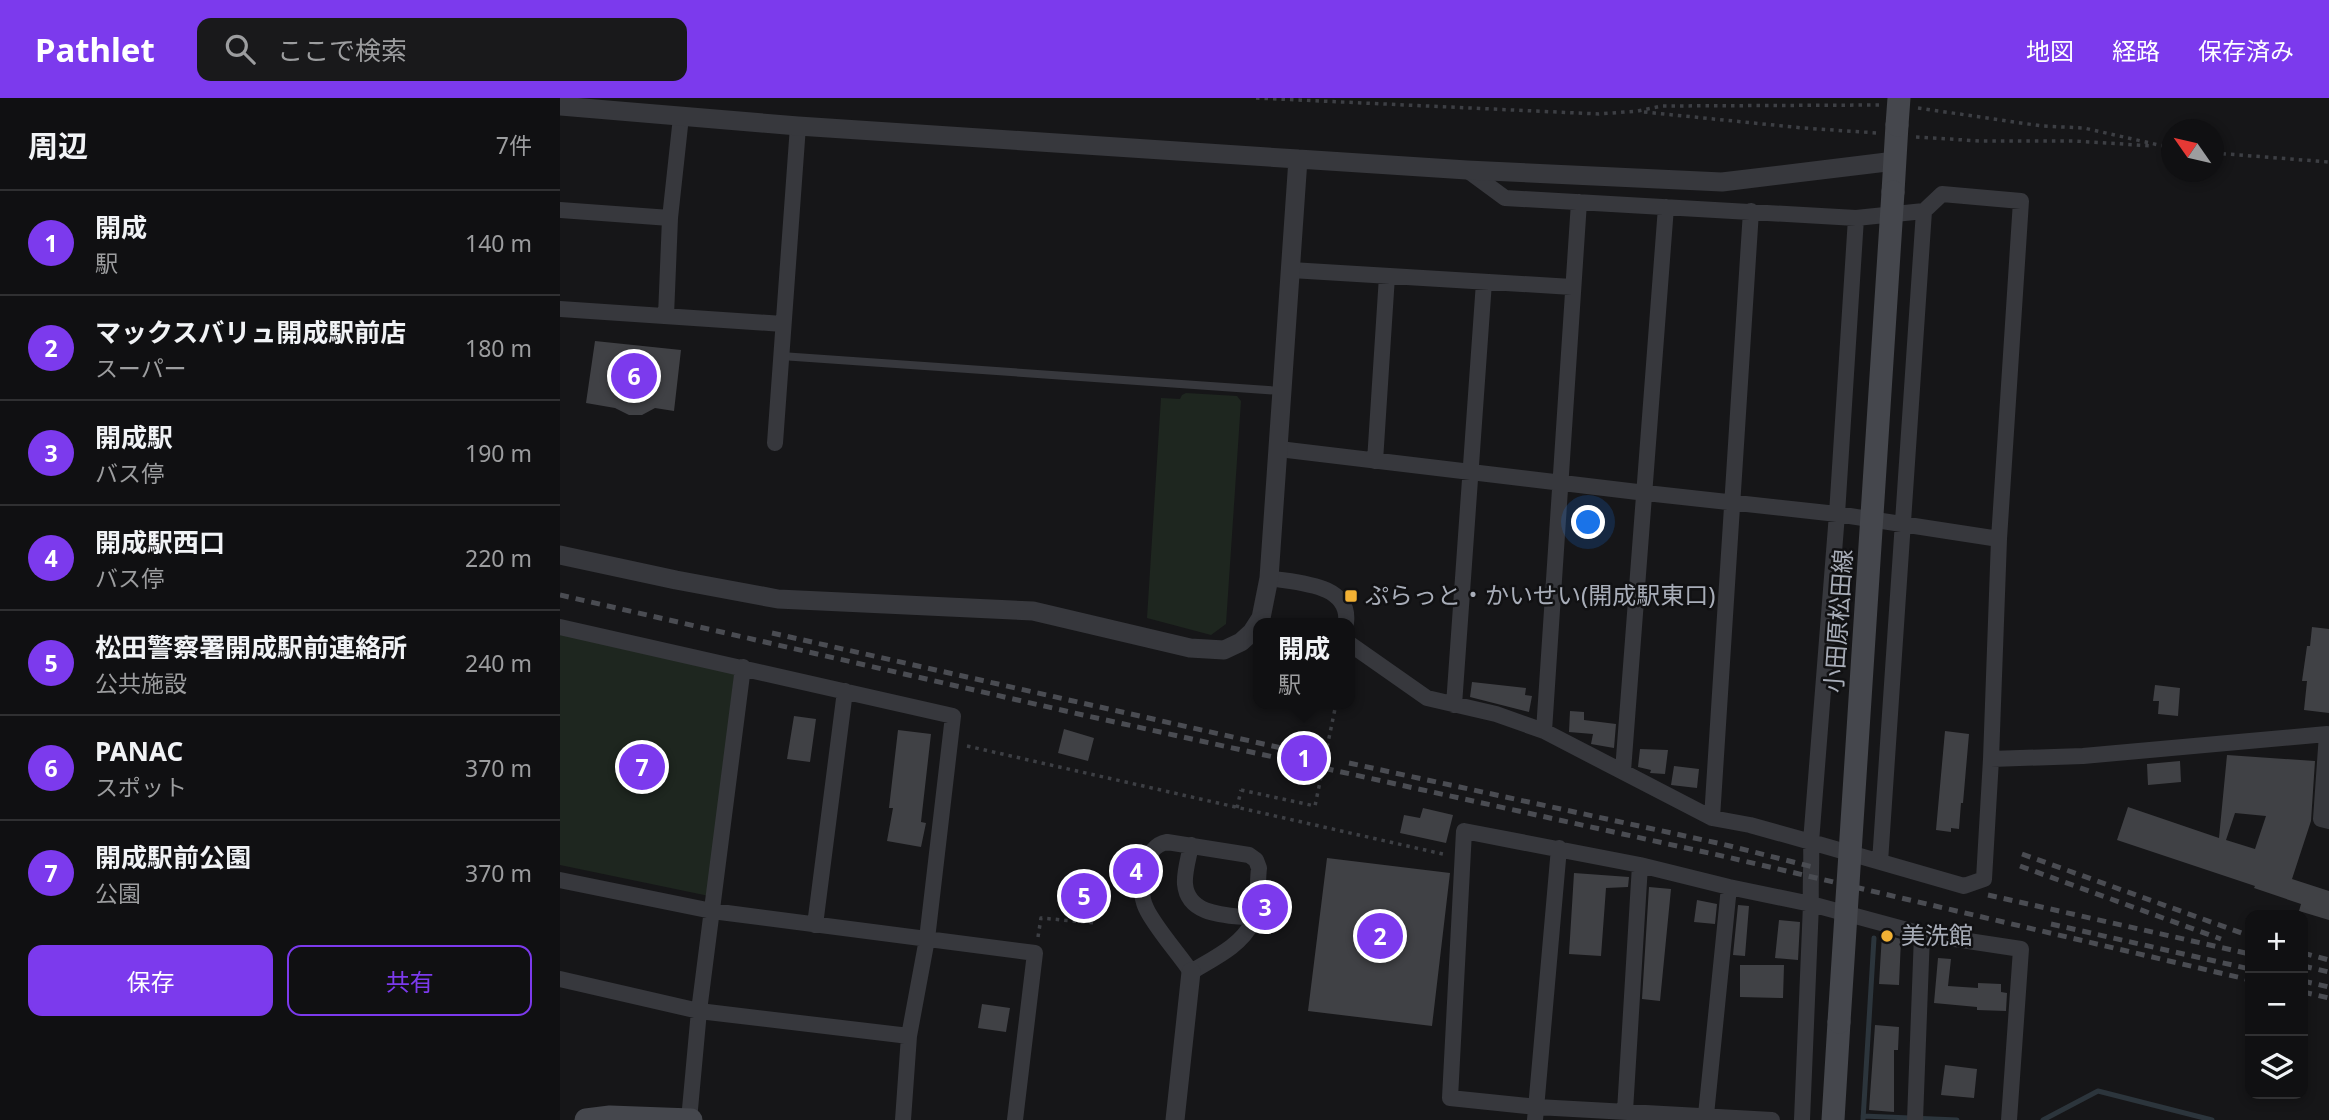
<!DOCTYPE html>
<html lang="ja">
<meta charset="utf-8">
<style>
:root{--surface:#101012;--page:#19191b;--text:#f1f3f6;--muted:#9c9d9f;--line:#303032;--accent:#7c3aed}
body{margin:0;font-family:"Noto Sans","Noto Sans JP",sans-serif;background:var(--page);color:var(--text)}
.controls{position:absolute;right:21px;bottom:21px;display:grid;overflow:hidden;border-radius:14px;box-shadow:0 4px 10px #0003}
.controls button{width:63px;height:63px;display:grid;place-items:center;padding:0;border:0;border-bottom:2px solid var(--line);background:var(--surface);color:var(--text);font:35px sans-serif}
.compass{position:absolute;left:1601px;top:21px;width:63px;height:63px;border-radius:50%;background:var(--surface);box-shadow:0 4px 10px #0003;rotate:304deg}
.you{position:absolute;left:1029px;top:425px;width:24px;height:24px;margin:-18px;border:5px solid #fff;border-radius:50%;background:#1a73e8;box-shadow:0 0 0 10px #1a73e833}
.badge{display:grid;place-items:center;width:46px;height:46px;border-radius:50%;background:var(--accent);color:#fff;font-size:23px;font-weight:700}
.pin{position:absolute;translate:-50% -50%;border:4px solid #fff;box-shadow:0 2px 7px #0006}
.popup{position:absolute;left:693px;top:520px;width:102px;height:91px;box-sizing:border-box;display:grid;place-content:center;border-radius:14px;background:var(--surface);filter:drop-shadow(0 2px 5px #0005);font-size:23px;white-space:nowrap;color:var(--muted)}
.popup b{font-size:26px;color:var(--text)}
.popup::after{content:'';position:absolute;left:50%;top:100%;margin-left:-14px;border:14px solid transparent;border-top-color:var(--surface)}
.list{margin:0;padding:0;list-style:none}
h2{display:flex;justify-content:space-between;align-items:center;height:91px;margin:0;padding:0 28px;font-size:30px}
h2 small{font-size:23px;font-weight:400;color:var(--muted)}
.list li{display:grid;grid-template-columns:46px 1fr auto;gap:21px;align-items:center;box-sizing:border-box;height:105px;padding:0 28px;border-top:2px solid var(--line)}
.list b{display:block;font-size:26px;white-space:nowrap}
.list p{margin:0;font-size:23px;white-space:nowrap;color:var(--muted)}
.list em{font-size:23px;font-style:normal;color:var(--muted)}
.actions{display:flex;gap:14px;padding:21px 28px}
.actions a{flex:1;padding:16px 0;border:2px solid var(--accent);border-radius:14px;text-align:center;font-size:24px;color:var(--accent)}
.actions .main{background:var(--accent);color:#fff}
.icon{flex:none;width:38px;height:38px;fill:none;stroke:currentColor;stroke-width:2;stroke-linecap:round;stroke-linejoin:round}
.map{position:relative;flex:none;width:1769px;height:1022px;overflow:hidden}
header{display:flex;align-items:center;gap:42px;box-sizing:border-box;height:98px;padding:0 35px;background:var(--accent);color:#fff}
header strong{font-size:33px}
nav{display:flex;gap:38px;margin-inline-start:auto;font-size:24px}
.search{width:490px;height:63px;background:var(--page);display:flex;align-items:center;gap:18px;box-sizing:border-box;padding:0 24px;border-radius:14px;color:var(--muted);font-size:26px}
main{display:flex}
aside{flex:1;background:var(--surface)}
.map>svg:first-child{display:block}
</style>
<header>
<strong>Pathlet</strong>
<div class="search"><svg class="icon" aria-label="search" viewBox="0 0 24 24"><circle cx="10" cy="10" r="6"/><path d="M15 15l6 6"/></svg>ここで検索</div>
<nav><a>地図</a><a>経路</a><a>保存済み</a></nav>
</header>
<main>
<aside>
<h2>周辺<small>7件</small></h2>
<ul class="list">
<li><span class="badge">1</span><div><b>開成</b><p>駅</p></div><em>140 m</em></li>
<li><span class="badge">2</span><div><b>マックスバリュ開成駅前店</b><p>スーパー</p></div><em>180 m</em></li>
<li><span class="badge">3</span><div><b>開成駅</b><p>バス停</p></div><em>190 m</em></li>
<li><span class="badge">4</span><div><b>開成駅西口</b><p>バス停</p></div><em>220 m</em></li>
<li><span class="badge">5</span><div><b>松田警察署開成駅前連絡所</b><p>公共施設</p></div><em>240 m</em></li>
<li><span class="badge">6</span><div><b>PANAC</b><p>スポット</p></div><em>370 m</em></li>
<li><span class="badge">7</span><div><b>開成駅前公園</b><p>公園</p></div><em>370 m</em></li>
</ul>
<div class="actions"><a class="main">保存</a><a>共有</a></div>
</aside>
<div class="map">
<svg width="1769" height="1022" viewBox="0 0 1769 1022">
<rect width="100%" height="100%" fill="#161618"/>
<path fill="#1e261f" d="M 626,295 L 677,298 L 681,303 L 666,526 L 651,537 L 587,520 L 601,300 L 620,301 L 622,297 Z
M 0,535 L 175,571 L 149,798 L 0,767 Z"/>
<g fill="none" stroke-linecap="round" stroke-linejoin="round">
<path stroke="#2c353c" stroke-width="5" d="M 1303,1018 L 1397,1022
M 1303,1022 L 1314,840
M 1483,1022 L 1538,993 L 1652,1022"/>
</g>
<path fill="#404145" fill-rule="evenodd" d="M 35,243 L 121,252 L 114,313 L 95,310 L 82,317 L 69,317 L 55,310 L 26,305 Z
M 1752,529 L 1769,531 L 1769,615 L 1744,612 L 1747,583 L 1742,583 L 1747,548 L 1750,548 Z
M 912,584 L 966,590 L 965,597 L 972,598 L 969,614 L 910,599 Z
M 1595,587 L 1620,590 L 1618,618 L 1598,616 L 1599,603 L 1593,603 Z
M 1010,613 L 1024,614 L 1024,622 L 1056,626 L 1054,650 L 1031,646 L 1033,636 L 1009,634 Z
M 234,618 L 256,621 L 250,664 L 227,661 Z
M 504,631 L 534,640 L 528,663 L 498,655 Z
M 338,632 L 371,636 L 361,724 L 366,725 L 361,749 L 327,743 L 333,710 L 329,710 Z
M 1385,633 L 1409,636 L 1403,705 L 1401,705 L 1399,731 L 1391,730 L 1391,734 L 1376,732 Z
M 1080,651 L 1108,652 L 1105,676 L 1090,675 L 1091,672 L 1078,669 Z
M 1667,657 L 1755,663 L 1751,723 L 1732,781 L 1769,793 L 1769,822 L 1739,813 L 1741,806 L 1694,790 L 1695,788 L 1557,742 L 1568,709 L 1659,740 ZM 1675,715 L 1706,718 L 1695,751 L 1666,742 Z
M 1620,663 L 1621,684 L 1588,687 L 1587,666 Z
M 1114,668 L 1139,671 L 1137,690 L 1111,687 Z
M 863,710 L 893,717 L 886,745 L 840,735 L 844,717 L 860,720 Z
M 767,760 L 890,775 L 872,928 L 748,913 Z
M 1014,775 L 1069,779 L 1068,789 L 1046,790 L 1041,858 L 1009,856 Z
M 1089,789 L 1111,791 L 1100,903 L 1082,901 Z
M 1137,802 L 1157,806 L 1155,826 L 1134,824 Z
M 1178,807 L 1189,808 L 1185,858 L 1173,857 Z
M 1219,822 L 1240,824 L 1238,862 L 1215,860 Z
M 1322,836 L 1341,841 L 1339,887 L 1319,886 Z
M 1378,860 L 1391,861 L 1388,888 L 1418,890 L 1418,885 L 1441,886 L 1441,894 L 1447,895 L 1446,913 L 1417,912 L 1417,909 L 1374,905 Z
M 1180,867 L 1224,867 L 1223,900 L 1180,899 Z
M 422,906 L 450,910 L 446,934 L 418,930 Z
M 1315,927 L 1339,929 L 1338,952 L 1334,952 L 1334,1014 L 1309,1012 Z
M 1385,967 L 1417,971 L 1414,1000 L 1381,997 Z"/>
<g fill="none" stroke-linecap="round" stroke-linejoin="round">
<path stroke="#3d3f44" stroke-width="3.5" stroke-dasharray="3.5 5" stroke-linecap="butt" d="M 696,0 L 1039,16 L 1078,13 L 1102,8 L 1319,7
M 1358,10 L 1482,28 L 1524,30 L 1612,50
M 1084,14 L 1243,30 L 1317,35
M 1356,39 L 1420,43 L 1515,43 L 1593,48
M 1654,55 L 1769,64
M 407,648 L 887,757
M 677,710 L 681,692
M 478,839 L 481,820 L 535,825"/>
<path stroke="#37383d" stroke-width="8" d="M 221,258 L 721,293"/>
<path stroke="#37383d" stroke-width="16" d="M 0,112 L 110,120 L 106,218
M 110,120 L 121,19
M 731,172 L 1012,189
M 0,211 L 223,226
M 215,345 L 238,28
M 719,351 L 1086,395 L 1277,416 L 1439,441
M 815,363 L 827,178
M 709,480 C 736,485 791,485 786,525
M 0,529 L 393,618 L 367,841 L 349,938 L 343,1022
M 790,546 L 867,600 L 936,616 L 984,633 L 1152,720 L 1190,727 L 1251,744 L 1277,416 L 1296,120 L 945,100 L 907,72
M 894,607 L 924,184
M 984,633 L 1019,104
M 1431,661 L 1523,658 L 1767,636 L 1761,721 L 1769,723
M 1063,673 L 1106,109
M 1152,720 L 1191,113
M 607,744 L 689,757 L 696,762 L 699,770 C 697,787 699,811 692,825 C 681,848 652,861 631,874 C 619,856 594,828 586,810 C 576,789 583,748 607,744 Z
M 631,747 C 629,759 624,774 625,786 C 628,819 669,817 693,820
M 1320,764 L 1364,113
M 0,782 L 152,813 L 475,855 L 455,1022
M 255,827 L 285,593
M 0,881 L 139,913 L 349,938
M 1065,1013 L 1080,767
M 1146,1017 L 1169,789
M 129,1022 L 139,913 L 183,569
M 975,1022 L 999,750
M 1212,1022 L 977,1009 L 890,1000 L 904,733 L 1080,767 L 1169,789 L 1251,806 L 1362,836 L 1461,851 L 1449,1022
M 1242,1022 L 1251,806 C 1250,785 1252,765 1251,744 L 1404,788 L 1424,781 L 1431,661 L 1439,441 L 1461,103 L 1382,96 L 1364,113 L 1296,120
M 1355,1022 L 1362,836"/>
<path stroke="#37383d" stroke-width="19" d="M 0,8 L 238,28 L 738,61 L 709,480 L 701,520 L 692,534 L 681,544 L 664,552 L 630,550 L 473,513 L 218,501 L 116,482 L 0,457
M 738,61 L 907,72 L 1162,84 L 1335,63
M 615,1022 L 631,874"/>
<path stroke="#45474d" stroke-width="23" d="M 1333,94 L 1337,27
M 26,1022 L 50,1019 L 131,1022
M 1273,1022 L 1279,924"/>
<path stroke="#4a4c52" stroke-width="5" stroke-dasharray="9 7" stroke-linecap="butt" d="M 0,497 L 523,617 L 1167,759 L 1690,882
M 212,535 L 748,656
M 789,665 L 1162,746 L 1253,769
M 1462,756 L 1690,838
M 1460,768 L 1661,841
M 1428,797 L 1690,856
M 1491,826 L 1690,871
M 1743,855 L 1769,862
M 1743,868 L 1769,874
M 1743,883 L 1769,889
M 1743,894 L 1769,900"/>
<path stroke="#3d3f44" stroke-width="3.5" stroke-dasharray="3.5 5" stroke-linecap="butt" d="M 681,692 L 755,708 L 776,606"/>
<path stroke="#45474d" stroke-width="23" d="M 1337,27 L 1339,0
M 1279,924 L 1333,94"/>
</g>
<g fill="#f2b134" stroke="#111113" stroke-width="2.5">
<rect x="784" y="491" width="14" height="14" rx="3.5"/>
<circle cx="1327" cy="838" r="7"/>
</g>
<g text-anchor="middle" stroke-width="5" stroke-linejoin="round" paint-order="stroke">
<g font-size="24" fill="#a8adb8" stroke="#111113" text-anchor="start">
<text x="805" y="506">ぷらっと・かいせい(開成駅東口)</text>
<text x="1341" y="846">美洗館</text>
</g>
<g font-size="24" fill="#a8adb8" stroke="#111113">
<text transform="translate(1279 523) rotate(-86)" y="8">小田原松田線</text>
</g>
</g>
</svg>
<div class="controls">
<button>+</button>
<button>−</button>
<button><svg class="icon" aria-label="layers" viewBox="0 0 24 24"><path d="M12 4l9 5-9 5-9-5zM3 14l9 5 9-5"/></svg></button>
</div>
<svg class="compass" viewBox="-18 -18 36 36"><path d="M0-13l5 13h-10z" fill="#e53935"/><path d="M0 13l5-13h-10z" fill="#9c9d9f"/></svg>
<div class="you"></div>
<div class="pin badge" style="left:744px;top:660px">1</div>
<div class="popup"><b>開成</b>駅</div>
<div class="pin badge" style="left:820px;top:838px">2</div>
<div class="pin badge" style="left:705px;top:809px">3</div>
<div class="pin badge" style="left:576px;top:773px">4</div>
<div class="pin badge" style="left:524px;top:798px">5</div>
<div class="pin badge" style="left:74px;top:278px">6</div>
<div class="pin badge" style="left:82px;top:669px">7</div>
</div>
</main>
